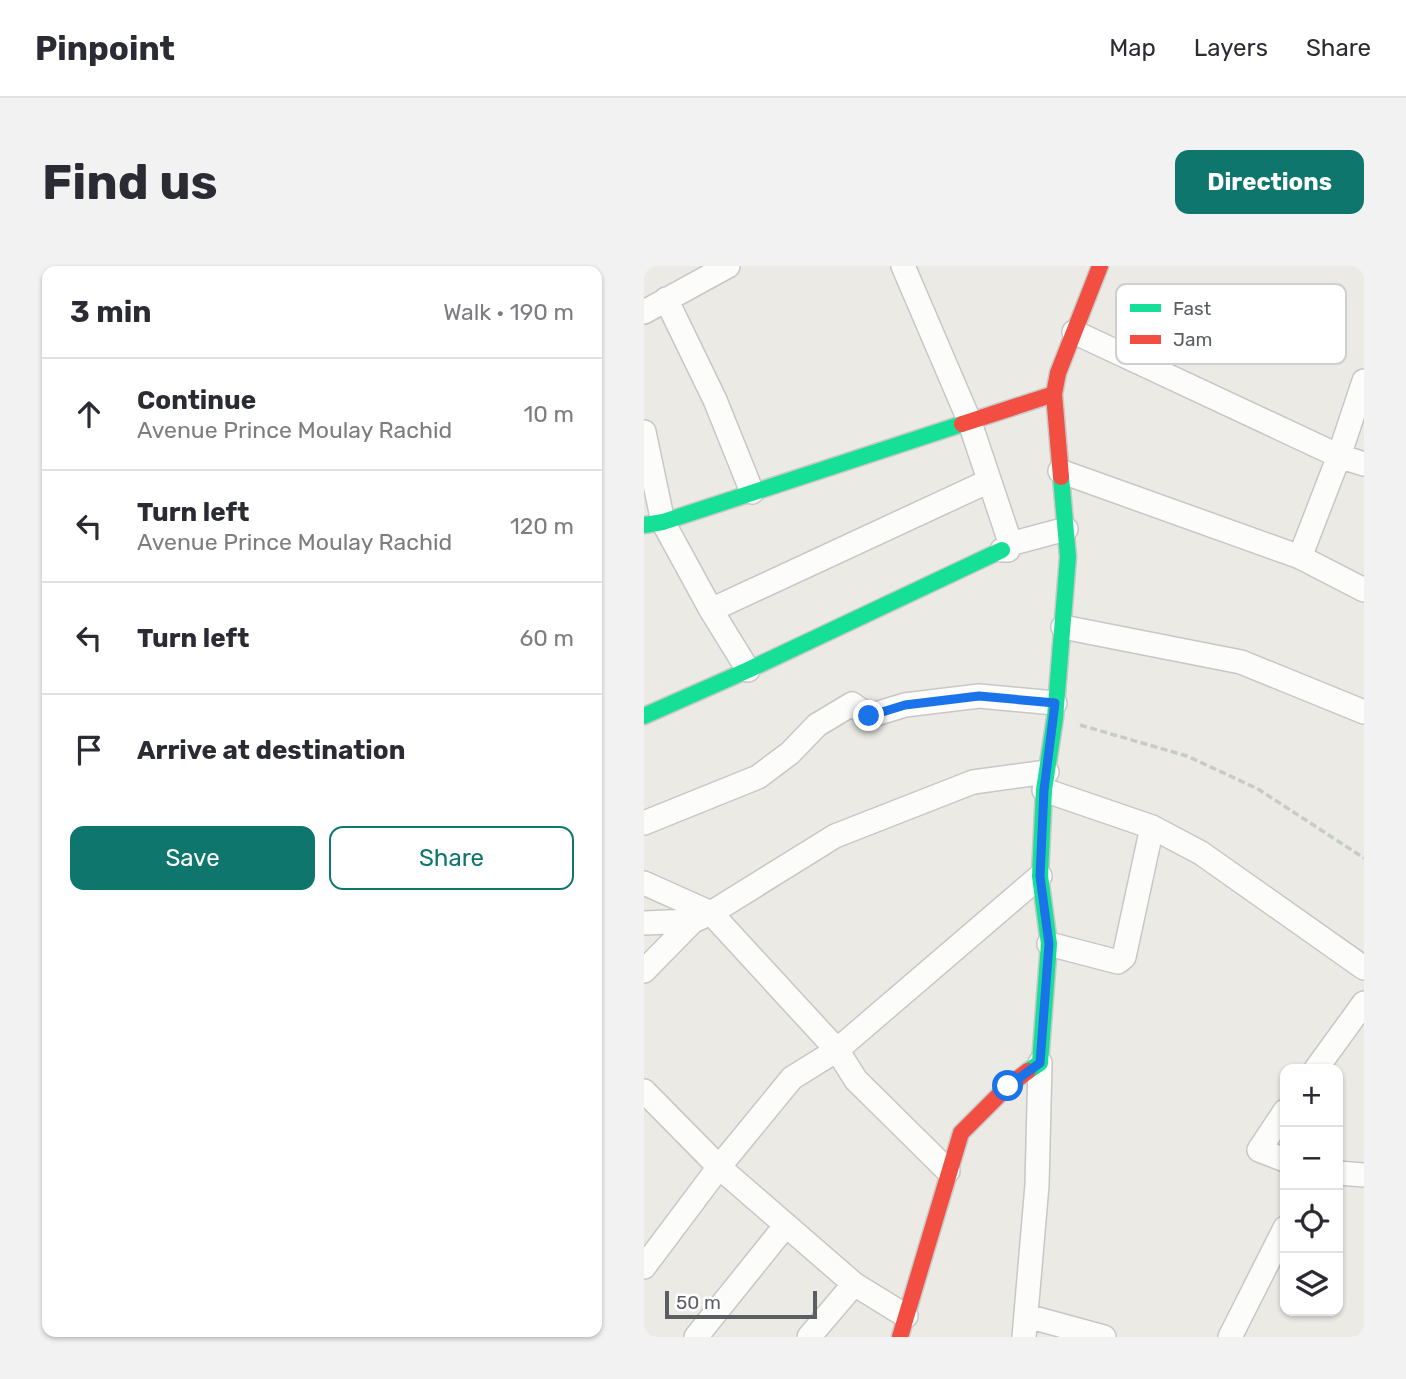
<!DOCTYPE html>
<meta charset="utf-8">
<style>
:root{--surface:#fff;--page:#f2f2f3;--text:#2b2b33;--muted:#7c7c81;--line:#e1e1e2;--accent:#0f766e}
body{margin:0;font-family:Rubik,sans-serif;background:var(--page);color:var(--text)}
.controls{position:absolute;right:21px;bottom:21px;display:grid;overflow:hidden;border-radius:14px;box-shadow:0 2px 5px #0004}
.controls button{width:63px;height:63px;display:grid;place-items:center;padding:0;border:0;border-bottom:2px solid var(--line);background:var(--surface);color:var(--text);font:35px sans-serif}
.scale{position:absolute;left:21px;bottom:18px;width:152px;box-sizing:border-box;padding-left:7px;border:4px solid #5a5e63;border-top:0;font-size:19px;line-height:24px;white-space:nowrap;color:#5a5e63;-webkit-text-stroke:5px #fff;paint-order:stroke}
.stop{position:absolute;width:21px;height:21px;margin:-16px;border:5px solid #1a73e8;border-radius:50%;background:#fff}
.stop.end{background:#1a73e8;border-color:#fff;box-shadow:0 2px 7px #0008}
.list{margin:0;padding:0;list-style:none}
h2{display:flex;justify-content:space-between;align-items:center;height:91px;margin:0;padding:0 28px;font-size:30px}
h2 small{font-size:23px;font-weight:400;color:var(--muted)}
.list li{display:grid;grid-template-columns:46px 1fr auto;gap:21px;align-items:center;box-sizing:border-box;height:112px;padding:0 28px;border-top:2px solid var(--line)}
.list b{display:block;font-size:26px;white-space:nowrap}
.list p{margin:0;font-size:23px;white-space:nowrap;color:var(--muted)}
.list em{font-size:23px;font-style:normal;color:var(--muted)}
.actions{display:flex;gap:14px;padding:21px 28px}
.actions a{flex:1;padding:16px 0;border:2px solid var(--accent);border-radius:14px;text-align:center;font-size:24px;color:var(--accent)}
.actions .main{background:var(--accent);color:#fff}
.icon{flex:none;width:38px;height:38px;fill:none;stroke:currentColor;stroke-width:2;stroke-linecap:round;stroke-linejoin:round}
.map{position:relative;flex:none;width:720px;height:1071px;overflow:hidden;border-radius:14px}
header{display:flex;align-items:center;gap:42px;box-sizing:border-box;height:98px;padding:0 35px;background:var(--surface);border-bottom:2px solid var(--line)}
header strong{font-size:33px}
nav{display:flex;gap:38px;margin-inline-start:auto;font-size:24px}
.intro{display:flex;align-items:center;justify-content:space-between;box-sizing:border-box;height:168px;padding:0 42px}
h1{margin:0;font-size:49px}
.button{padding:18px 32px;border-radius:14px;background:var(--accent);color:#fff;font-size:24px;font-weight:700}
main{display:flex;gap:42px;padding:0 42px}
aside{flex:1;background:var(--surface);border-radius:14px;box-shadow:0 2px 5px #0004}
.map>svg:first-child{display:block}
</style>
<header>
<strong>Pinpoint</strong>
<nav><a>Map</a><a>Layers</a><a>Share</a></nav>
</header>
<div class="intro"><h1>Find us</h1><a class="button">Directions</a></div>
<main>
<aside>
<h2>3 min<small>Walk · 190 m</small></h2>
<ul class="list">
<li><svg class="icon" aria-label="ahead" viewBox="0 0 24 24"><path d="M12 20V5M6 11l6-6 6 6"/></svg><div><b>Continue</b><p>Avenue Prince Moulay Rachid</p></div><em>10 m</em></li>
<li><svg class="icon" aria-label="left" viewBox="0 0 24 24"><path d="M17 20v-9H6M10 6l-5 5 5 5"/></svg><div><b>Turn left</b><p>Avenue Prince Moulay Rachid</p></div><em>120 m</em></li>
<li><svg class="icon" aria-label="left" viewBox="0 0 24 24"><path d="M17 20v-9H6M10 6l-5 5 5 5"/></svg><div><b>Turn left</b></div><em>60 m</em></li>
<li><svg class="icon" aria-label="arrive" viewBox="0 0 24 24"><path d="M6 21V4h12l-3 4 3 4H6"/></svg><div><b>Arrive at destination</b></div></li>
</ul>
<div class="actions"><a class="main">Save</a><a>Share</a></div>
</aside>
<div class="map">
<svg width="720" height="1071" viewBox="0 0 720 1071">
<rect width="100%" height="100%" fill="#ebeae5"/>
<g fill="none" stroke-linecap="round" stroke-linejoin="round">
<defs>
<path id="street" d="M 259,0 L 325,154 L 365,273 L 364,284 L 358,284
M 22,33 L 71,134 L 108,226
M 0,46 L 84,0
M 430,66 L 695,190 L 720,198
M 0,166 L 19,256 L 67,344 L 104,404
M 416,205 L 656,291 L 720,324
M 366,278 L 422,263
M 656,291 L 695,190 L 720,115
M 67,344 L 345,215
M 419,361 L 597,396 L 720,446
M 400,524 L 508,561 L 557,587 L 720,702
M 0,557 L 114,511 L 146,487 L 173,459 L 208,438 L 225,450 L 261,439 L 335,430 L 411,437
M 0,617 L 67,647 L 193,784 L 212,814 L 304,905
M 0,657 L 49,655
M 405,678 L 474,696 L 480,691 L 508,561
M 0,705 L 49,655 L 67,647 L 191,570 L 329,516 L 403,506
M 672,803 L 720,737
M 0,825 L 75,901 L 210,1018 L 262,1050
M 641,845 L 615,884 L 641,894
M 694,907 L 720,909
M 0,1001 L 75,901 L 148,812 L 193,784 L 396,610
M 383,1050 L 460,1071
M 52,1071 L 142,959
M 165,1071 L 210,1018
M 380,1071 L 393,919 L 396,797
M 586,1071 L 641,962"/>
<path id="fast" d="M 0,259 L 19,256 L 318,158
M 0,450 L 104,404 L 358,284
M 384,805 L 396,797 L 405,678 L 396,610 L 400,524 L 411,452 L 424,291 L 417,211"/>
<path id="jam" d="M 318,158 L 410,128
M 417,211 L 410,128 L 414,107 L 456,0
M 256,1071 L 317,867 L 364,820 L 384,805"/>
</defs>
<use href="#street" stroke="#c7c7c5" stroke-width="26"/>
<use href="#fast" stroke="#c7c8c7" stroke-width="19"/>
<use href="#jam" stroke="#c7c8c7" stroke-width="19"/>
<path stroke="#c7ccc9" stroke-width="3.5" stroke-dasharray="7 3.5" stroke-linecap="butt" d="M 436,459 L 543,490 L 614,523 L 720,592"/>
<use href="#street" stroke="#fcfcfb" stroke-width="23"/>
<use href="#fast" stroke="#16e098" stroke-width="16"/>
<use href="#jam" stroke="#f24e42" stroke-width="16"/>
</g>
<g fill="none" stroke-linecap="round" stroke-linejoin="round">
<path stroke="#1a73e8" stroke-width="9" d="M 225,450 L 261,439 L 335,430 L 411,437 L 400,524 L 396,610 L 405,678 L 396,797 L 364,820"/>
</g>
<rect x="472" y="18" width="230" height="80" rx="10" fill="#fff" stroke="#cecfd0" stroke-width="2"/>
<rect x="486" y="38" width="31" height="8" fill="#16e098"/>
<rect x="486" y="69" width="31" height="9" fill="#f24e42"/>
<g font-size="19" fill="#5a5e63">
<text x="529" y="49">Fast</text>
<text x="529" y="80">Jam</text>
</g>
</svg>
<div class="controls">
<button>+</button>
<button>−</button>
<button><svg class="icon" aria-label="locate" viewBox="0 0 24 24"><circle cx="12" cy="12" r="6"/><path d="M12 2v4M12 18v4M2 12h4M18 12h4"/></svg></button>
<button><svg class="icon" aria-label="layers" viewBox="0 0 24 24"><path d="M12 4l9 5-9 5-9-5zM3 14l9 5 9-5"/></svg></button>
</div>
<div class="scale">50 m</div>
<div class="stop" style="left:364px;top:820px"></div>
<div class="stop end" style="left:225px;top:450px"></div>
</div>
</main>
